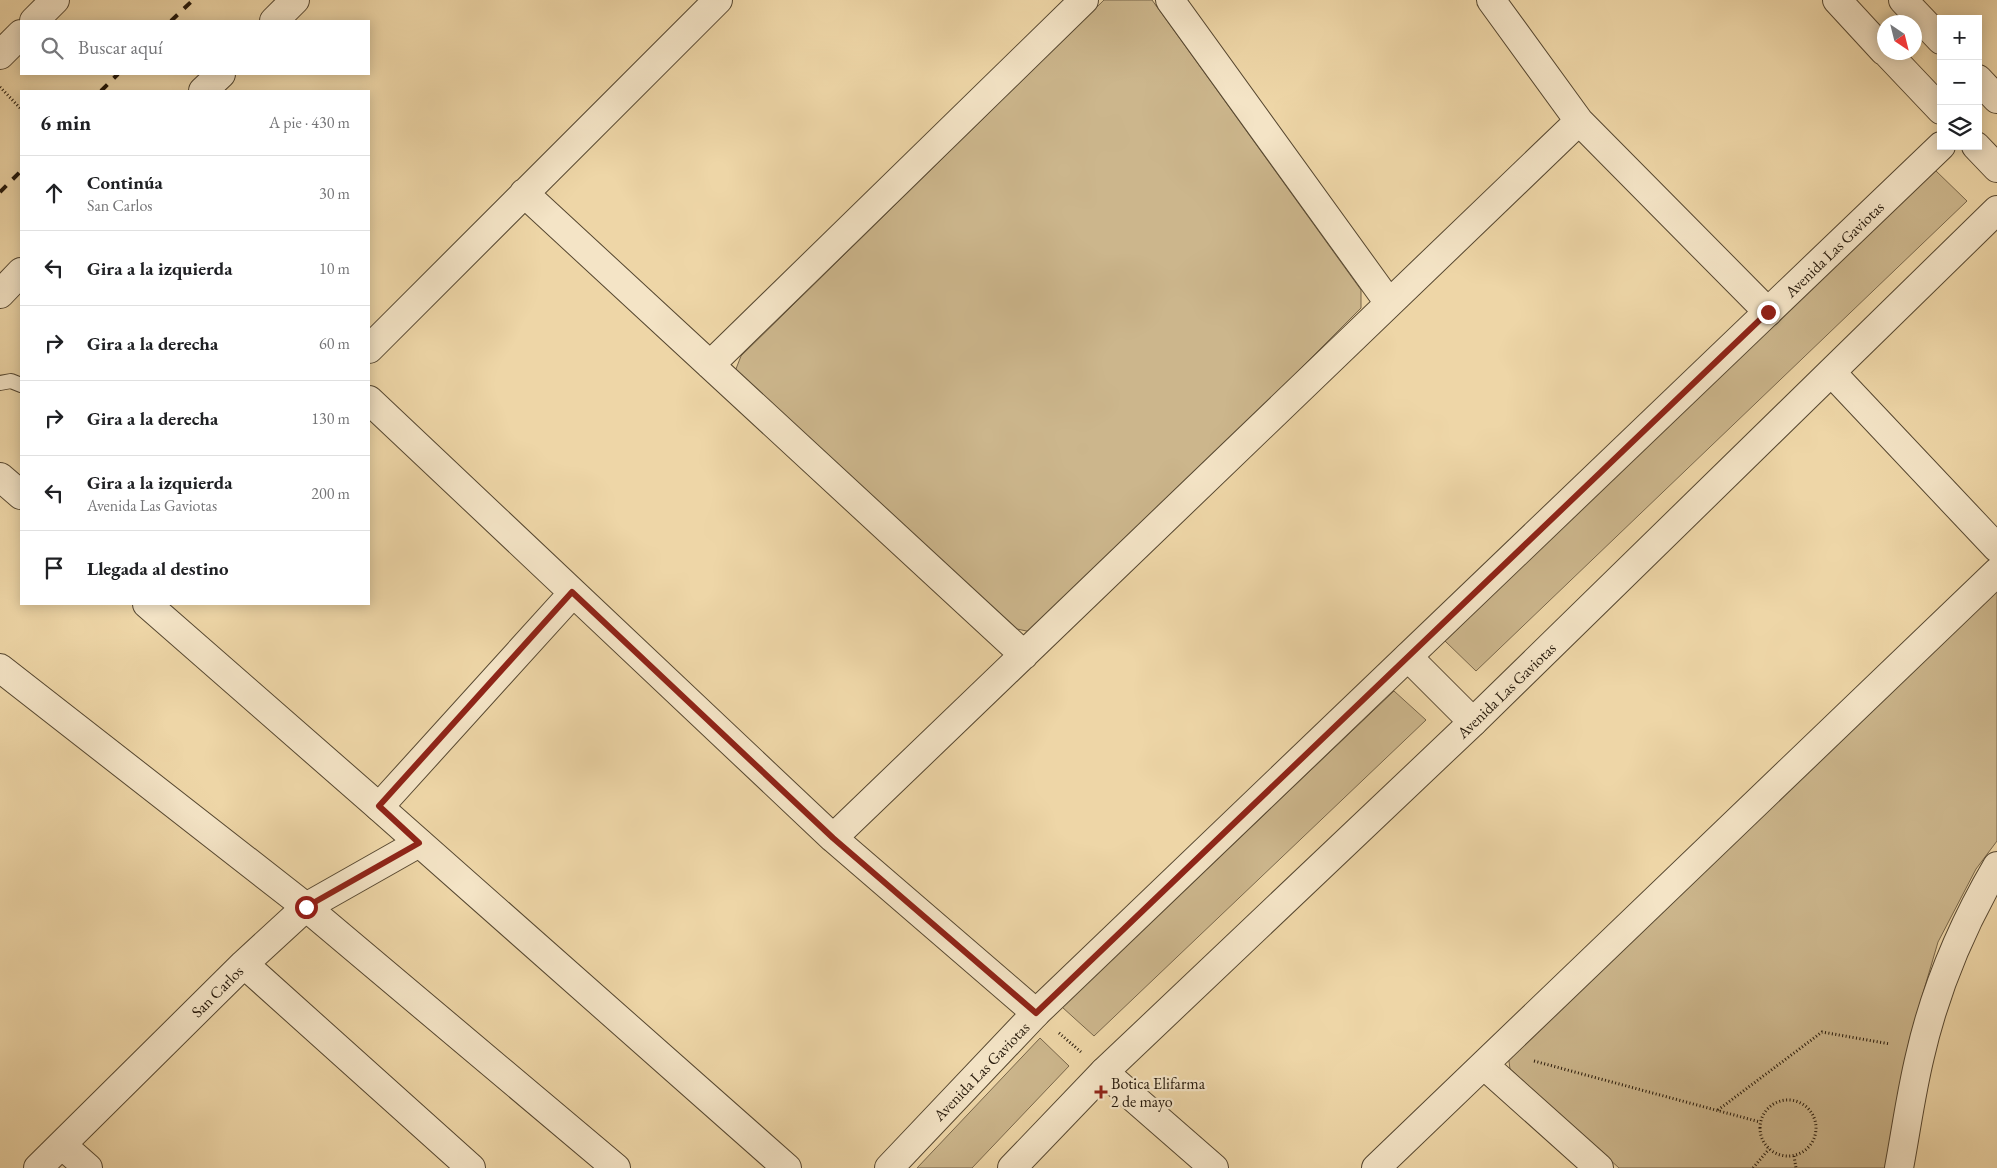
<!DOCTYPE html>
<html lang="es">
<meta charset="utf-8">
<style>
:root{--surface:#fff;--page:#f2f2f2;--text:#202124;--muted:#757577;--line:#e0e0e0}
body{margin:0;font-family:"EB Garamond",serif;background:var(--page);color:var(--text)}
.controls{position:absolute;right:15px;top:15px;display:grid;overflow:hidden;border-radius:0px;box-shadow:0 2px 12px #0003}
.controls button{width:45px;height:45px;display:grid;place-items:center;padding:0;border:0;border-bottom:1px solid var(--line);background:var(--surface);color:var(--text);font:25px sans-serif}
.compass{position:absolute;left:1877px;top:15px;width:45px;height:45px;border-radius:50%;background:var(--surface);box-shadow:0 2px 12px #0003;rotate:145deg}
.stop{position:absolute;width:15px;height:15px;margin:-11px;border:4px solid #8f2418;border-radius:50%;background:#fff}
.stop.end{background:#8f2418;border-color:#fff;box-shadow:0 1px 5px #0008}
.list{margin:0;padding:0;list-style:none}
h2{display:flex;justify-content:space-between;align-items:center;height:65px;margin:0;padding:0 20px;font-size:21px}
h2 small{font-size:16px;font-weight:400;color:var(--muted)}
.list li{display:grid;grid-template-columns:32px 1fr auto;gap:15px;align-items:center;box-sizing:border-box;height:75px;padding:0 20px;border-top:1px solid var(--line)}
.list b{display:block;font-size:19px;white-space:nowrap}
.list p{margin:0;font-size:16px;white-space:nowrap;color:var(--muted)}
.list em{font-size:16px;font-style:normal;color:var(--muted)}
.icon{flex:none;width:28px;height:28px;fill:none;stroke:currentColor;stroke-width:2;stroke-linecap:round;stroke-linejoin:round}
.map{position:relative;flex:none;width:1997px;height:1168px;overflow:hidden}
.search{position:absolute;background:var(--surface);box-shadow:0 2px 12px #0003;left:20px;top:20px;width:350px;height:55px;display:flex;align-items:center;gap:12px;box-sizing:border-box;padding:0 18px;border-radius:0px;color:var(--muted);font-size:19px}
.panel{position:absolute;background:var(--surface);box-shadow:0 2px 12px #0003;left:20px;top:90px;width:350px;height:515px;border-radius:0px}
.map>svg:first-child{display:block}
</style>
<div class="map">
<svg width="1997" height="1168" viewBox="0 0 1997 1168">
<rect width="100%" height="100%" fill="#eed6a7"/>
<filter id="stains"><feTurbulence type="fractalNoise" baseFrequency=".004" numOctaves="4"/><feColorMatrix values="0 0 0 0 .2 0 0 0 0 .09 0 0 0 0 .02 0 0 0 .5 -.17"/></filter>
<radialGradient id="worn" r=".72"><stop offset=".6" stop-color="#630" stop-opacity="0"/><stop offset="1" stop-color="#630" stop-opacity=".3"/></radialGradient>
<path fill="#ccb68c" stroke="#78664a" d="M 1104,0 L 1152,0 L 1361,290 L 1361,308 L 1036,633 L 1017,629 L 734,374 L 741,356 Z
M 1934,169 L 1967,201 L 1476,671 L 1445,641 Z
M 1997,585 L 1997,841 L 1976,869 L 1938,942 L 1909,1041 L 1887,1168 L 1619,1168 L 1510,1069 L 1508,1054 Z
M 1394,691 L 1426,720 L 1094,1036 L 1062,1007 Z
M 1040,1038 L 1069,1066 L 972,1168 L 917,1168 Z"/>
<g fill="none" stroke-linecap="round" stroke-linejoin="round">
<defs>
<path id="service" d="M 0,383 L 11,381 L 21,385"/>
<path id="minor" d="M 1170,0 L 1389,303
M 1491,0 L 1579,121 L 1768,312
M 34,21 L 55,0
M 0,55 L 21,34
M 524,193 L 1024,655
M 369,349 L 718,0
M 710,365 L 1084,0
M 1832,373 L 1997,548
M 369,400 L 833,838 L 1036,1013
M 1408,657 L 1473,722
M 379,807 L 573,593
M 833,838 L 1579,121
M 244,964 L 471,1168
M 1484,1065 L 1599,1168
M 1104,1072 L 1214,1168
M 62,1145 L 88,1168
M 38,1168 L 244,964 L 306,907 L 419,843
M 1376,1168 L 1997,572
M 1899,1168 C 1906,1131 1911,1093 1920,1056 C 1935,990 1963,924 1997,866"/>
<path id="tertiary" d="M 1837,0 L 1884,51
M 1903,0 L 1941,40
M 274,21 L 295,0
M 1886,52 L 1941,110
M 1978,79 L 1997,99
M 203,91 L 221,74
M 1976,146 L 1997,168
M 0,294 L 21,272
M 0,477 L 21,495
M 147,604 L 379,807 L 787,1168
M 0,668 L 306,907 L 616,1168
M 889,1168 L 1036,1013 L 1941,146
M 1012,1168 L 1104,1072 L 1473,722 L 1997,210"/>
</defs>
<use href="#service" stroke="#564730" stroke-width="16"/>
<use href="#minor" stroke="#564730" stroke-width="30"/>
<use href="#tertiary" stroke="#564730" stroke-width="30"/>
<path stroke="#241709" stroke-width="3" stroke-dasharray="1 2.5" stroke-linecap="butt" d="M 0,87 L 21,109
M 1059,1033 L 1081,1052
M 1534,1061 L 1760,1122
M1760 1128a28 28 0 1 1 56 0a28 28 0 1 1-56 0Z
M 1718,1110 L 1822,1032 L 1890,1044
M 1794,1156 L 1796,1168
M 1753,1168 L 1769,1149"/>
<use href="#service" stroke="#f4e4c6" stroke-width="14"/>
<use href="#minor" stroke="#f4e4c6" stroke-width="28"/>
<use href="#tertiary" stroke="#f4e4c6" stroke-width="28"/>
<path stroke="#241709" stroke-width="4" stroke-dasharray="9 9" stroke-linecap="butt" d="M 171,21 L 193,0
M 101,91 L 118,74
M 0,192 L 21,171"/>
</g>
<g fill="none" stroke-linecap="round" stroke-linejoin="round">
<path stroke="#8f2418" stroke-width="6" d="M 306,907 L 419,843 L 379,806 L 572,592 L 833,838 L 1036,1013 L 1768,312"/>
</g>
<path fill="#8f2418" stroke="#f4e4c6" stroke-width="2" d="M1098.5 1084.5h5v5h5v5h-5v5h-5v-5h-5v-5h5z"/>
<g text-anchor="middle" stroke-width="4.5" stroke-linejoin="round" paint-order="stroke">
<g font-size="16" fill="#241709" stroke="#f4e4c6">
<text transform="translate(1834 249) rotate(-44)" y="6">Avenida Las Gaviotas</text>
<text transform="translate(1506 690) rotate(-44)" y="6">Avenida Las Gaviotas</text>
<text transform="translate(217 991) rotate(-45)" y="6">San Carlos</text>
<text transform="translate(981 1071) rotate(-46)" y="6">Avenida Las Gaviotas</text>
</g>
<g font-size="16" fill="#241709" stroke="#f4e4c6" text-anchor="start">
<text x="1111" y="1089">Botica Elifarma<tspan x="1111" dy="18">2 de mayo</tspan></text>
</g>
</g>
<rect width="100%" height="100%" filter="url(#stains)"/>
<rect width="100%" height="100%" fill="url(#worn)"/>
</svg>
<div class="controls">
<button>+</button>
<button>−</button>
<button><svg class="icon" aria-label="layers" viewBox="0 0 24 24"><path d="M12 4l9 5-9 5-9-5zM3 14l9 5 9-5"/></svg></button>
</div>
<svg class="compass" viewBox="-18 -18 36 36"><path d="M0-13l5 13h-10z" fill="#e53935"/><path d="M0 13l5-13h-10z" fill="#757577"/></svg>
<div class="stop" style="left:306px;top:907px"></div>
<div class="stop end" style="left:1768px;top:312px"></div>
<div class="search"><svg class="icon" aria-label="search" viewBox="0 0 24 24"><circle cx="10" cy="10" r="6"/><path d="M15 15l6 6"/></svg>Buscar aquí</div>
<section class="panel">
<h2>6 min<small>A pie · 430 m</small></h2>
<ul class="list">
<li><svg class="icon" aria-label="ahead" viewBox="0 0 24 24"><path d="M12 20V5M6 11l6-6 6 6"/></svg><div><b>Continúa</b><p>San Carlos</p></div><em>30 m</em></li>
<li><svg class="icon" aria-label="left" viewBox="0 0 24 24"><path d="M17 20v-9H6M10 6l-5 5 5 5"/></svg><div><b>Gira a la izquierda</b></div><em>10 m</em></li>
<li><svg class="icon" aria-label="right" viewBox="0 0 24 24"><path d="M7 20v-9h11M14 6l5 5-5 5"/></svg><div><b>Gira a la derecha</b></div><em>60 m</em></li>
<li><svg class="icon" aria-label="right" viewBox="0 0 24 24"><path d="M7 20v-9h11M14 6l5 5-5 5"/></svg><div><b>Gira a la derecha</b></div><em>130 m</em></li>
<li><svg class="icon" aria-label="left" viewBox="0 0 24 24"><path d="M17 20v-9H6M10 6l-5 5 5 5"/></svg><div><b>Gira a la izquierda</b><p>Avenida Las Gaviotas</p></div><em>200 m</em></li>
<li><svg class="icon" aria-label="arrive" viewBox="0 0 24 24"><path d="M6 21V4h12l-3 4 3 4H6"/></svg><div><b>Llegada al destino</b></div></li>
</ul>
</section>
</div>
